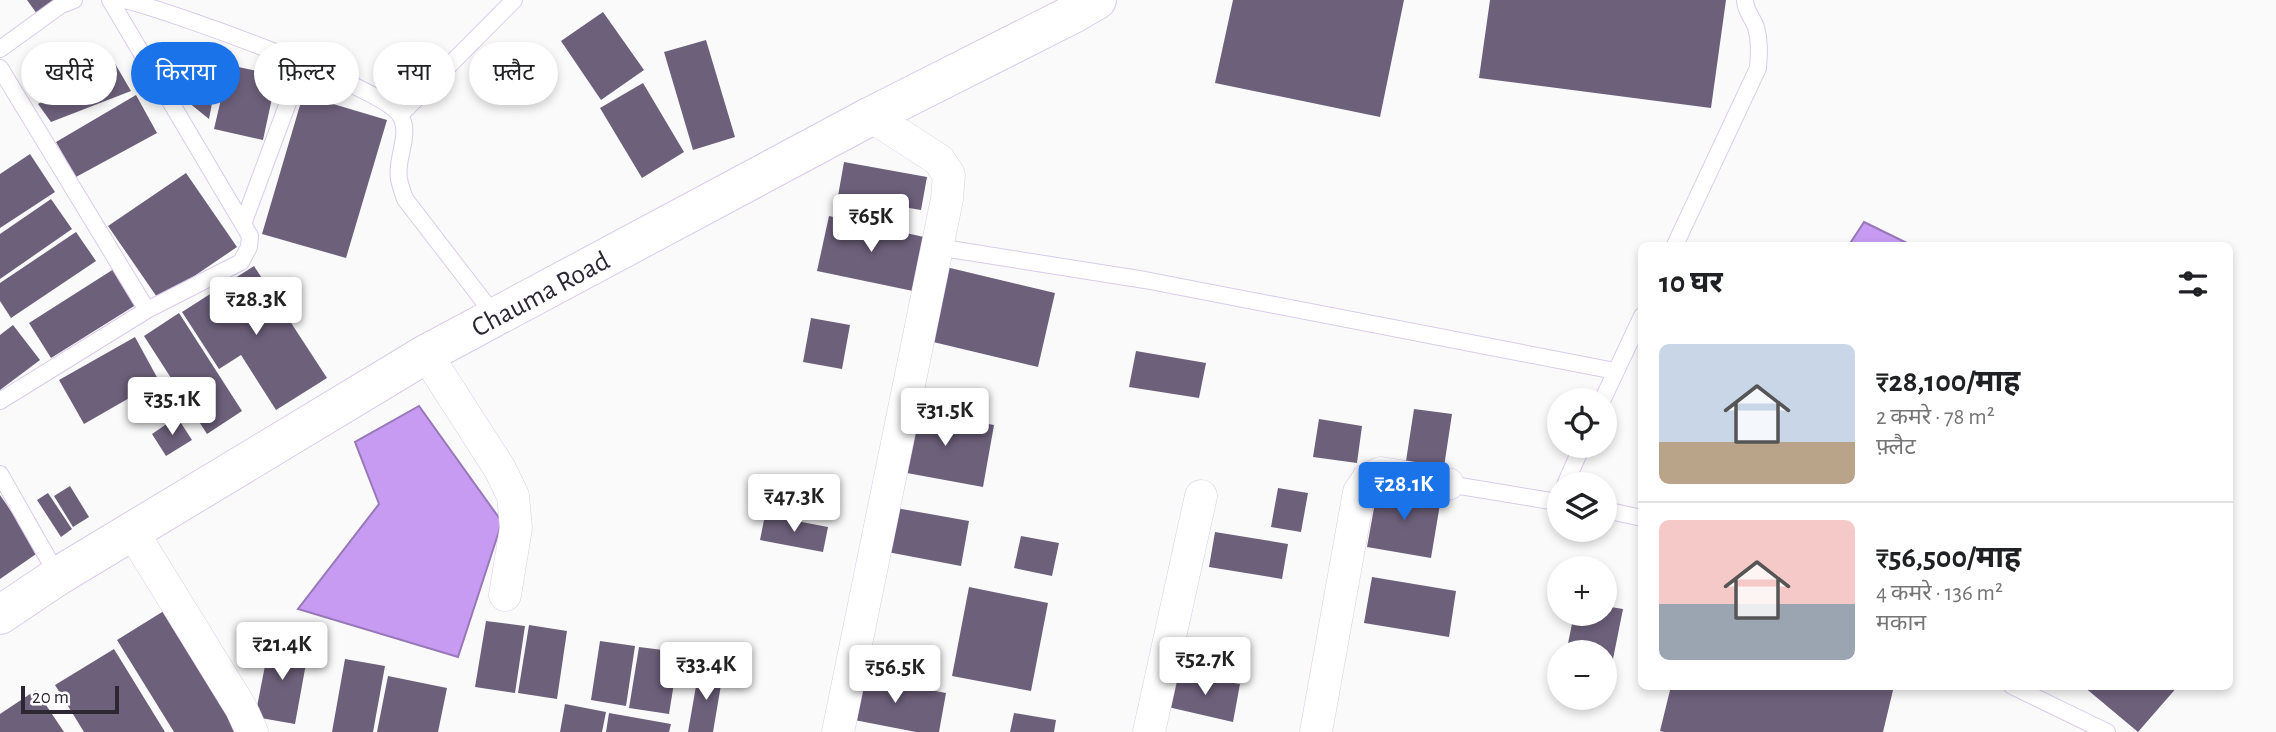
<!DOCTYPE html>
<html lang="hi">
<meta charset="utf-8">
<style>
:root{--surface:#fff;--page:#f2f2f2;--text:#202124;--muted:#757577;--line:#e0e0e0;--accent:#1a73e8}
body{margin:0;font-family:"Alegreya Sans","Noto Sans Devanagari",sans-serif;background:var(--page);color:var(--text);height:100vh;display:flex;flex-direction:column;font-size:26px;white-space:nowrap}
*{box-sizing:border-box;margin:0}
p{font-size:23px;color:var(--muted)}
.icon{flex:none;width:38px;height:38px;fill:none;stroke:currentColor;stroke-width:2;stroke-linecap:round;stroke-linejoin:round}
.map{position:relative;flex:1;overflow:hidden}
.sheet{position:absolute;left:1638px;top:242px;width:595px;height:448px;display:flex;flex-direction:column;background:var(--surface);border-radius:10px;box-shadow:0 4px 10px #0003}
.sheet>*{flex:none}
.guide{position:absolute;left:21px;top:42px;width:665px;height:63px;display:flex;gap:14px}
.buttons{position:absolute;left:1547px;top:388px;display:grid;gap:14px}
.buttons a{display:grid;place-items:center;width:70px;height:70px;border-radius:50%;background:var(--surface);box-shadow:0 4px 10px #0003;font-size:35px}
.scale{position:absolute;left:21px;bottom:18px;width:98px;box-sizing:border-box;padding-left:7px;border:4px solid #2d2733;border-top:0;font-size:19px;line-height:24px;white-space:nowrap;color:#2d2733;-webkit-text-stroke:5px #fff;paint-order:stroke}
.price{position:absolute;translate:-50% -60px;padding:0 16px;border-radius:7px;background:#fff;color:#222;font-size:23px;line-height:46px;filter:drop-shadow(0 2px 4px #0008)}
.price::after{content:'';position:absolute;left:50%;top:42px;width:21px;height:16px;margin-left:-10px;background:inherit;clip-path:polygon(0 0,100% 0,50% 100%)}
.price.on{background:var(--accent);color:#fff}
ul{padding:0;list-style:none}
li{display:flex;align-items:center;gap:21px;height:175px;padding:0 21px}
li+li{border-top:2px solid var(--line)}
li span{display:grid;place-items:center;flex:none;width:196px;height:140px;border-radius:10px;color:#555}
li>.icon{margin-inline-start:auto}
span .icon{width:84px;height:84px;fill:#fffc;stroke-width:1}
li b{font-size:30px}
h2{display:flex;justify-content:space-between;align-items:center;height:84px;padding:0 21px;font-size:30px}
.chip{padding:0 24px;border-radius:32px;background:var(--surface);box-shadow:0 4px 10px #0003;font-size:24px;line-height:63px}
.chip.on{background:var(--accent);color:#fff}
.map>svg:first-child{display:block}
</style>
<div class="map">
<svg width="2276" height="732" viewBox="0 0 2276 732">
<rect width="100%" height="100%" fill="#fafafa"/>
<path fill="#c69bf1" stroke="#9878b8" stroke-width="2" d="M1864,222L1911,245H1849Z
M419,406L502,522L458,657L298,609L379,504L355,442Z"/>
<path fill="#6d607b" d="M27,0H65L40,18Z
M1233,0H1404L1380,117L1215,83Z
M1490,0H1726L1711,108L1479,78Z
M603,12L644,70L601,100L561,41Z
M706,40L735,137L693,150L664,52Z
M174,52L220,61L209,119L178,94Z
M110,55L131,91L51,122L38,104Z
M229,65L277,75L263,140L214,129Z
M643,83L684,152L642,178L600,108Z
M136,95L157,133L76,177L56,142Z
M303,95L387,120L346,258L262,234Z
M30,154L55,192L0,228V174Z
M844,162L927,177L921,210L838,196Z
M186,173L237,247L159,300L108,226Z
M51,199L72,229L0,279V234Z
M829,216L924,237L913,291L817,271Z
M76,232L96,261L11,318L0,301V283Z
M254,266L327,378L276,410L241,355L219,369L182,312Z
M117,267L139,303L51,358L29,323Z
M946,267L1055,293L1038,367L929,341Z
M179,313L242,411L207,434L144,336Z
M811,318L850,325L842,369L803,362Z
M13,325L40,360L0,390V335Z
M135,337L159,381L84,424L59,380Z
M1136,351L1206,363L1199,398L1129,387Z
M907,409L994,425L983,487L896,471Z
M1414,409L1452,414L1442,480L1404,474Z
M177,417L192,440L166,456L152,434Z
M1319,419L1362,426L1357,463L1313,457Z
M70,486L89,517L73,527L54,496Z
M1378,486L1441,498L1431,558L1367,547Z
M1278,488L1308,493L1301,532L1271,527Z
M48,493L72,529L61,537L37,500Z
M0,495L39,552L0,579Z
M885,506L969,521L961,566L877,550Z
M765,515L828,527L823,552L760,540Z
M1215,532L1288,544L1282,579L1209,567Z
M1021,536L1059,543L1052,576L1014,568Z
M1372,577L1456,591L1449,637L1364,623Z
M969,587L1048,603L1031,691L952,676Z
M1605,606L1623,609L1612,664L1605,663V653H1566L1574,614H1605Z
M167,609L238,732H174L117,640Z
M486,621L525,626L515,693L475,687Z
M529,625L567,631L557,699L518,693Z
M270,640L309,647L295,724L255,717Z
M600,641L635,646L626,706L591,700Z
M639,647L679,652L669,714L629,708Z
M114,649L165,732H84L55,685Z
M345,659L385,666L373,732H332Z
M699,669L723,673L713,732H688Z
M1177,674L1240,684L1233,722L1168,707Z
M852,675L946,693L939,732H916L844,718Z
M388,676L447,688L438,732H377Z
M1671,686H1894L1883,732H1664L1660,731Z
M2083,686H2178L2138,732Z
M36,690L64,732H0V714Z
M565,704L606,712L602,732H560Z
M609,713L671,724L669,732H606Z
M1014,713L1056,720L1054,732H1010Z"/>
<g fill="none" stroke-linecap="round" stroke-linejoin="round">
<defs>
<path id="service" d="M110,0L250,236L249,247L241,262L147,310
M124,0C165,9 383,87 400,115C412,134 395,159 399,179C400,185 403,193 405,199L495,316
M0,49L61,5L74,0
M0,68L147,310L0,401
M400,115L514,0
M243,224L302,65
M1675,245L1758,68C1759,54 1760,41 1756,27C1752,17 1745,10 1745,0
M937,247L1145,280L1615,371
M1602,401L1642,316
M0,474L58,576
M1448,484L1557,502
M1565,485L1582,446
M1605,510L1642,518
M2012,686L2107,732"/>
<path id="minor" d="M426,354L500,469L513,496L516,528L505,595
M132,531L241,708L252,732
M838,732L947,199L949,175L939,160L871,116
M1149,732L1201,496
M1316,732L1359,492L1368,479L1381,473L1448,484"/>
<path id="tertiary" d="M0,615L58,576L426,354L871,116L1073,14L1097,0"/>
</defs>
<use href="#service" stroke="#dacbea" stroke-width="18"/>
<use href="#minor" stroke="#dacbea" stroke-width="33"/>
<use href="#tertiary" stroke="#dacbea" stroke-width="40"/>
<use href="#service" stroke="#fff" stroke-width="16"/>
<use href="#minor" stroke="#fff" stroke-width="32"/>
<use href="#tertiary" stroke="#fff" stroke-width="38"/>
</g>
<g text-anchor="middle" stroke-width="7" stroke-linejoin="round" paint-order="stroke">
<g font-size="28" fill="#2d2733" stroke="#fff">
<text transform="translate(540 293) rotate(-28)" y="10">Chauma Road</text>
</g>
</g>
</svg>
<div class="buttons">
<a><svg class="icon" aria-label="locate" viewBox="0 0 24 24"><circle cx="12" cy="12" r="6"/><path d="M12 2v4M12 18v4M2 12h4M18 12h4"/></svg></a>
<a><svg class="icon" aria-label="layers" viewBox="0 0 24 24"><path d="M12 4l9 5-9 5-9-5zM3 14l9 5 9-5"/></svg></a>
<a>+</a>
<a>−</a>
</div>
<div class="scale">20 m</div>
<b class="price" style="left:871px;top:254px">₹65K</b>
<b class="price" style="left:256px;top:337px">₹28.3K</b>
<b class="price" style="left:172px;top:437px">₹35.1K</b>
<b class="price" style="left:945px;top:448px">₹31.5K</b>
<b class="price on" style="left:1404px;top:522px">₹28.1K</b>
<b class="price" style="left:794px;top:534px">₹47.3K</b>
<b class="price" style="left:282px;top:682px">₹21.4K</b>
<b class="price" style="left:1205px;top:697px">₹52.7K</b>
<b class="price" style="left:706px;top:702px">₹33.4K</b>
<b class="price" style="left:895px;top:705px">₹56.5K</b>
<div class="guide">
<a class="chip">खरीदें</a>
<a class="chip on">किराया</a>
<a class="chip">फ़िल्टर</a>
<a class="chip">नया</a>
<a class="chip">फ़्लैट</a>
</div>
<section class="sheet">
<h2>10 घर<svg class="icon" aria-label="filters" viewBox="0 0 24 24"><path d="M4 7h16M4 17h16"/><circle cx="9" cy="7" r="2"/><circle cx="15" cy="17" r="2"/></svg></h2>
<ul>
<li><span style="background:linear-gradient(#c9d6e8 70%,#b9a48a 0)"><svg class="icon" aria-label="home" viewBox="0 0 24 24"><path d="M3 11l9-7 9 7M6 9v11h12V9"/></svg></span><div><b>₹28,100/माह</b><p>2 कमरे · 78 m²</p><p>फ़्लैट</p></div></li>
<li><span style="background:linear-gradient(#f6c9c9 60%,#9aa5b1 0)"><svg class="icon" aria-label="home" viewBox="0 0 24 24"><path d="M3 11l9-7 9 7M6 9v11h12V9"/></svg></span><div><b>₹56,500/माह</b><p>4 कमरे · 136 m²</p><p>मकान</p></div></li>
</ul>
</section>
</div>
